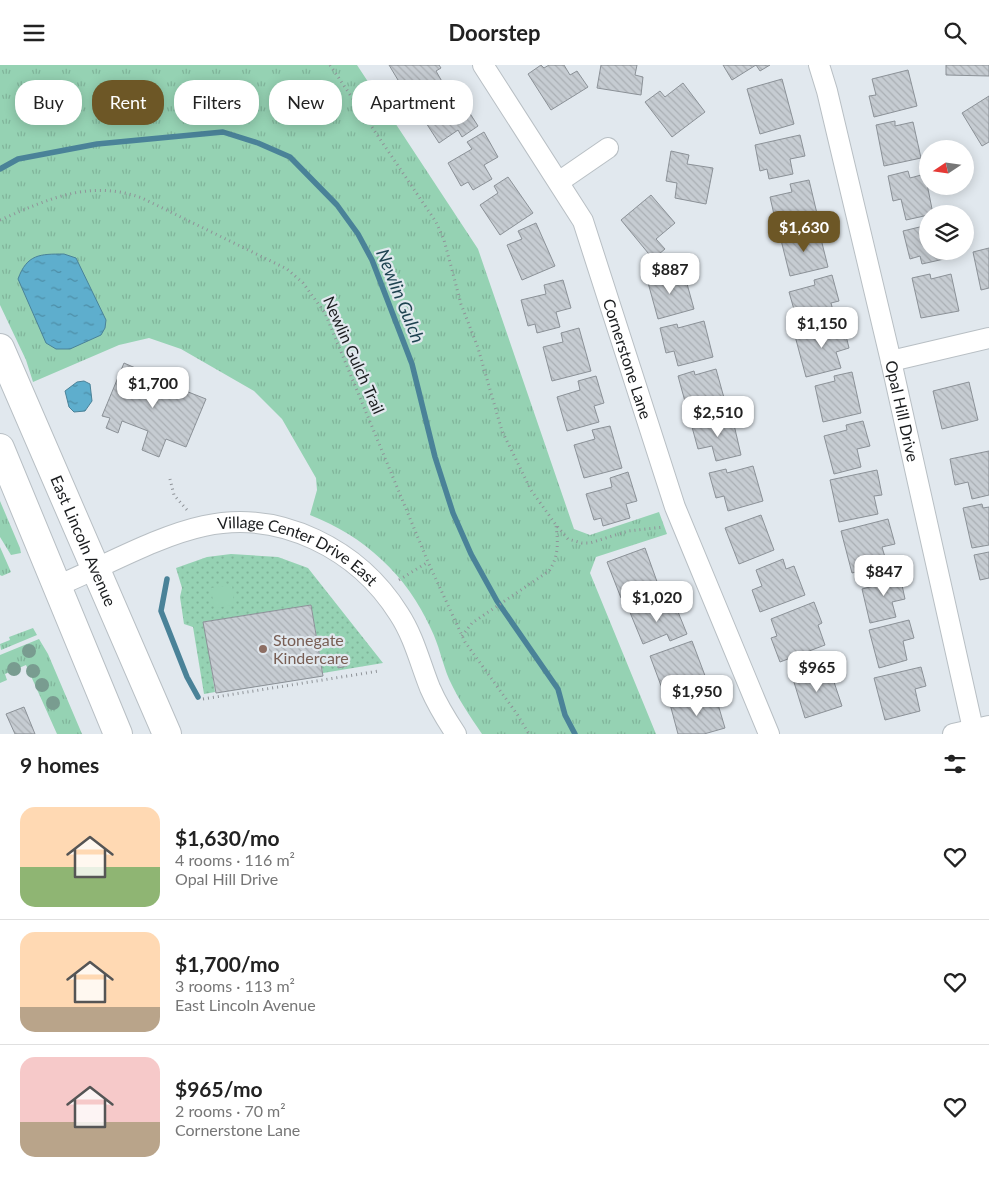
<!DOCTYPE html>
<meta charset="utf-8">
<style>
:root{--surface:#fff;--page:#f6f6f6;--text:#222;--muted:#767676;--line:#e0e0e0;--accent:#6d5726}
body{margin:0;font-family:Lato,sans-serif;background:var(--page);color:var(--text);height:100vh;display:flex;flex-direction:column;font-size:19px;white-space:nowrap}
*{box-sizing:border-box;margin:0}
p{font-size:16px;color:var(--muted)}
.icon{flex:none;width:28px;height:28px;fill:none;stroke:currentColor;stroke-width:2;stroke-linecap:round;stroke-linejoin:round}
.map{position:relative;height:669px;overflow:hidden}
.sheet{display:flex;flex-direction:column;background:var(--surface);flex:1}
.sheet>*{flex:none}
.top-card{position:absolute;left:15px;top:15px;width:500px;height:45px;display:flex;gap:10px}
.needle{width:32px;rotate:257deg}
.controls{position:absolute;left:919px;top:75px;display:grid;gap:10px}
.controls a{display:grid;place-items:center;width:55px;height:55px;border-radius:50%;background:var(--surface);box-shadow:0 2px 12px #0003;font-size:25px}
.price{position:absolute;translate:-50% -42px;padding:0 11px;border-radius:10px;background:#fff;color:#222;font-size:16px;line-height:32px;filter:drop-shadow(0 1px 2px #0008)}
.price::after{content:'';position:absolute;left:50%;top:30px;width:15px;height:11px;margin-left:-8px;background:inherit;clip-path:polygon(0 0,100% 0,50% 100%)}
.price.active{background:var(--accent);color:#fff}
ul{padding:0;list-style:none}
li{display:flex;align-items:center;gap:15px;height:125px;padding:0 20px}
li+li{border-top:1px solid var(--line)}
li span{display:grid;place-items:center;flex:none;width:140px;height:100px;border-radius:15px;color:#555}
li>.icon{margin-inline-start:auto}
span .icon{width:60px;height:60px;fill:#fffc;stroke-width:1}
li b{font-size:21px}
h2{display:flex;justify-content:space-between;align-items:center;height:60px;padding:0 20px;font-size:21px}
.pill{padding:0 18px;border-radius:20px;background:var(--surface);box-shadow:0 2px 12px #0003;font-size:18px;line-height:45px}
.pill.active{background:var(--accent);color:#fff}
header{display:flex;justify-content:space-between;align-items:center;height:65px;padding:0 20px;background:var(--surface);font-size:22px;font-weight:700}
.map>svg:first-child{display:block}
</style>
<header><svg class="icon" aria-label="menu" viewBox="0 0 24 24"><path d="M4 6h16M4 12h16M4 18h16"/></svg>Doorstep<svg class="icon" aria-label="search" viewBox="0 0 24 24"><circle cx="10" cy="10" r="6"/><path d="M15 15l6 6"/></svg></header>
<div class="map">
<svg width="989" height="669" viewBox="0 0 989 669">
<defs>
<pattern id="grass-tufts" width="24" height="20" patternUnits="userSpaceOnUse" patternTransform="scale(1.25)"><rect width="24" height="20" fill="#95d2b3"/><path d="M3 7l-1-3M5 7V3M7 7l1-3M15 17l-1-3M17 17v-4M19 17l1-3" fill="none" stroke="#80b49a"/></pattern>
<pattern id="park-dots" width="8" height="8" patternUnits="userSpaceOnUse" patternTransform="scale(1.25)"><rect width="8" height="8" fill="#95d2b3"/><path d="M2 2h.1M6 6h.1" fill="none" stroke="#80b49a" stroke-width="1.8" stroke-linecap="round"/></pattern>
<pattern id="water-ripples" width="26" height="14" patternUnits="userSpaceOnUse" patternTransform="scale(1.25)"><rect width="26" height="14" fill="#5eaecd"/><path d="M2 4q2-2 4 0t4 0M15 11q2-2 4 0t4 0" fill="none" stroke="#4d8da6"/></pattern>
<pattern id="building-back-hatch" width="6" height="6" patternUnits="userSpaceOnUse" patternTransform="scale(1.25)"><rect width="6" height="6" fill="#c6ccd2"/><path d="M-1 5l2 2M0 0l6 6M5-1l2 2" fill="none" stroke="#aaafb4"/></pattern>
</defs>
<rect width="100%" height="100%" fill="#e1e8ee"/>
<path fill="url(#grass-tufts)" d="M0,0H357L478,184L574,464L590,470L659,447L667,469L596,492L590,508L656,669H482C470,651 458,634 449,614C442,597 439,580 431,564C407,510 364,471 310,450L317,425L316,413L282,354L254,326L181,284L149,273L119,280L33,317L26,295L0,240Z
M0,436L20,483L21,488L11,490L0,472Z
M0,482L11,507L2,511L0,510Z
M33,563L37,570L1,585L0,579L10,575L9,572Z
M39,574L48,589L82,669H57L26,600L5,609L7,615L0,618V590Z"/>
<path fill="url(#park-dots)" d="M231,489L278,492L308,503L383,598L323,608L311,540L204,557L215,627L204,629L193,562L184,559L180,532L182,523L176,503L207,492Z"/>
<path fill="#95d2b3" d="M232,520L234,540L214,543L211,523Z"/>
<path fill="url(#water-ripples)" stroke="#4a8298" d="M64,189L76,193L106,255L105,263L101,270L70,284H56L46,278L18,214C27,189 40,189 64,189Z
M84,316L90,319L92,336L85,346L74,347L69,342L65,326L77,317Z"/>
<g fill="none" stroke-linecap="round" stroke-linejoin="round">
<path stroke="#4a8298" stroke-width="5.5" d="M0,104L18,94L97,79L223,67L258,78L290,92L337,140L358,169L372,195L412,299L435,392L453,448L471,489L497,536L558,624L565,650L575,669
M167,514L161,546L187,612L198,632"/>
</g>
<path fill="url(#building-back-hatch)" stroke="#8b9197" d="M389,0H439L441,3L436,6L444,20L425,32L423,27L410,35Z
M541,0L544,3L549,0H564L570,10L577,6L588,22L551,45L528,9Z
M601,0H637L635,10L643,12L641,30L597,23Z
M723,0H770L760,6L756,0L732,15Z
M946,0H989V11L946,10Z
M908,5L917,41L874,52L869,31L876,30L872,14Z
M782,14L794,59L760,69L747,24Z
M683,18L705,47L672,72L645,37L660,26L665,32Z
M455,25L478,61L462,72L458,65L439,78L419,47Z
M989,31V77L982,81L962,48Z
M895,56V61L913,57L921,93L884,101L876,60Z
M484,67L498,92L484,100L492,114L473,125L468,117L461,121L448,98L472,84L467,77Z
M800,70L805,91L790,94L793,109L769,114L767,104L760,106L755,80Z
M671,86L689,90L687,99L713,103L706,139L675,133L677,118L666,116Z
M908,106L910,113L925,109L933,149L906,155L901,134L893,136L888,111Z
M508,112L533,148L500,170L480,140L498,128L494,121Z
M809,115L819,157L778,167L770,132L792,127L790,119Z
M651,130L675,158L656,174L665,184L653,194L621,155Z
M536,158L555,201L522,215L507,180L522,174L518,166Z
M928,160V186H952L953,192L922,199L920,191L910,194L903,166Z
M819,166L828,202L790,211L781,175Z
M989,183V223L981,225L973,187Z
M684,208L694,244L658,254L647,214L664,210L665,213Z
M930,209L931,214L951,209L959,246L921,253L912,213Z
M832,210L839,236L831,238L835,253L799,262L789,227L815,220L814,215Z
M563,215L571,243L556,247L560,262L537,268L535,259L528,261L521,235L546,229L544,220Z
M704,256L713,292L678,301L674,286L666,288L660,263L677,259L678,263Z
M843,258L849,283L836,287L841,303L806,312L795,271Z
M579,263L591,306L552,316L543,282L563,277L561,268Z
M124,298L140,305V308L206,334L186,382L166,374L159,392L142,385L148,366L122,356L118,368L106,363L110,353L102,351Z
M716,304L726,340L689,351L678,311L694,306L695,310Z
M852,307L861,348L823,357L815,321L835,316L834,311Z
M596,311L604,338L594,341L599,357L567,366L557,332L580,325L578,316Z
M969,317L978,355L942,364L933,326Z
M732,351L741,390L716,396L712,381L698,384L692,362Z
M863,356L870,381L857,384L861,402L834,409L824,371L847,365L846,360Z
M610,361L622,403L584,413L574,380L595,374L592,365Z
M989,386V430L972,434L968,417L955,420L950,394Z
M753,401L763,436L728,446L724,431L716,433L709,408L726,404L727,408Z
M877,405L882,430L874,431L878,449L839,457L830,415Z
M628,407L637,436L626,439L630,453L603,461L601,453L594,455L586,429L612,422L610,413Z
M982,439L983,443L989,442V480L972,483L963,443Z
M761,450L774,485L739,499L725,463Z
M888,454L895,479L882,482L887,499L852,508L841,466Z
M645,483L660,525L642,532L640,526L621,533L607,497Z
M989,487V513L980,515L974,490Z
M783,494L786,504L794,501L805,530L760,547L752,525L762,521L756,505Z
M899,506L905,534L892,537L896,552L870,558L862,524L882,519L880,510Z
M655,535L660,549L676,542L687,569L670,576L667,569L643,579L629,545Z
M814,537L822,558L818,560L825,580L780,597L771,573L777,571L771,554Z
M311,540L323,611L216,628L203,557Z
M909,555L914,573L903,576L907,595L879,603L869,565Z
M692,576L707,616L689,623L687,617L663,626L650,591Z
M345,594L347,601L338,603L337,595Z
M921,602L926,621L915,624L920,646L885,655L874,613Z
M830,605L842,641L805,653L793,614Z
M699,631L702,640L717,636L725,663L704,669H678L670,639Z
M24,642L35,669H15L6,649Z"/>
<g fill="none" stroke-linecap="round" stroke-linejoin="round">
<defs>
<g id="street">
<path id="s1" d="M483,0L583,156L675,442L769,669"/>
<path id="s2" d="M819,0L827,26L891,296L973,664"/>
<path d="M560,116L608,83"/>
<path d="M891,296L989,273"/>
<path id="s3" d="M57,521C103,502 157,471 204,461C281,444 359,485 399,549C414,572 420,598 430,623C437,639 446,654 456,669"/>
<path d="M953,669L989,661"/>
</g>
<g id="primary">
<path id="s4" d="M0,283L167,669"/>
<path d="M0,383L118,669"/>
</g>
</defs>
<use href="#street" stroke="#b8bfc4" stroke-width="22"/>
<use href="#primary" stroke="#b8bfc4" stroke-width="30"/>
<path stroke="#8f9398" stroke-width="3" stroke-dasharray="1 4" stroke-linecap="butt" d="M330,0L436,157L444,175L461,239L478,283L502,366L531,425L556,460L568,474L582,478H590L628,466L664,462
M0,155C49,134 89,114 142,133L287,204L303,218L325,248L428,497L465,577L517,649L529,669
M170,414L174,430L188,446
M399,515L428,497
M462,571L472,558L549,506C559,491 558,478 556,460
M203,634L379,606"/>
<use href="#street" stroke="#fff" stroke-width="20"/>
<use href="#primary" stroke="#fff" stroke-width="28"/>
</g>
<g fill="#799c90">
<circle cx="29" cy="586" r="7"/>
<circle cx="14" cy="604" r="7"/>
<circle cx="33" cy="606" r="7"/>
<circle cx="42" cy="620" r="7"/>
<circle cx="53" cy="638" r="7"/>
</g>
<circle fill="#8d6e63" stroke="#e1e8ee" stroke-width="2" cx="263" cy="584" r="5"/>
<g text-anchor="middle" stroke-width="4.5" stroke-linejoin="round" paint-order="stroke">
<g font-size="16" fill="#1a1c1e" stroke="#e1e8ee">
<text transform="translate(354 290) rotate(66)" y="6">Newlin Gulch Trail</text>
<text dy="6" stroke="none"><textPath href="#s1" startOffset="330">Cornerstone Lane</textPath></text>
<text dy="6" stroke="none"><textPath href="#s2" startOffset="356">Opal Hill Drive</textPath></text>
<text dy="6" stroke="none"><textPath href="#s4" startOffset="210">East Lincoln Avenue</textPath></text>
<text dy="6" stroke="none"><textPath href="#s3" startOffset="260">Village Center Drive East</textPath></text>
</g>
<g font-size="16" fill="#785e54" stroke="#e1e8ee" text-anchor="start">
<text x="273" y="581">Stonegate<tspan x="273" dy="18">Kindercare</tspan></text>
</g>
<g font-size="18" font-style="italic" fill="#1f4351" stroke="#e1e8ee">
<text transform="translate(400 231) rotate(68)" y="6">Newlin Gulch</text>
</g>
</g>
</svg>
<div class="controls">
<a><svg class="needle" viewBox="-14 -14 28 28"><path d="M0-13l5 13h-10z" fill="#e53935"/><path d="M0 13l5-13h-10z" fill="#767676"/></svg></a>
<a><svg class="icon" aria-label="layers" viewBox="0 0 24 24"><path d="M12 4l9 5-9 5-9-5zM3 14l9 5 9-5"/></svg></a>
</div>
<b class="price active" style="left:804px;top:188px">$1,630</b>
<b class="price" style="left:670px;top:230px">$887</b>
<b class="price" style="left:822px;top:284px">$1,150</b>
<b class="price" style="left:153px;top:344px">$1,700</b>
<b class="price" style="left:718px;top:373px">$2,510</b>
<b class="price" style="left:884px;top:532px">$847</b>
<b class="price" style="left:657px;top:558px">$1,020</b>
<b class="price" style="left:817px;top:628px">$965</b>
<b class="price" style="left:697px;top:652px">$1,950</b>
<div class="top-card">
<a class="pill">Buy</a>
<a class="pill active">Rent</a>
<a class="pill">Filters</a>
<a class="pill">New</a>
<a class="pill">Apartment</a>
</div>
</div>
<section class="sheet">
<h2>9 homes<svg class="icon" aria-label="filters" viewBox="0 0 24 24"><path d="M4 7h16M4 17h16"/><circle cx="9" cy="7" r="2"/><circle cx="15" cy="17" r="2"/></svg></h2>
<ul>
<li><span style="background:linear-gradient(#ffd9b3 60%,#8fb573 0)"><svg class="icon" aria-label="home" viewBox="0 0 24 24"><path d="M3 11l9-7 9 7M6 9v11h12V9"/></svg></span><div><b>$1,630/mo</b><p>4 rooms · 116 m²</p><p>Opal Hill Drive</p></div><svg class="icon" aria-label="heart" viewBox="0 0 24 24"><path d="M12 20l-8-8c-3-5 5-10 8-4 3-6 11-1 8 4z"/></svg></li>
<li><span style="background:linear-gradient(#ffd9b3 75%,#b9a48a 0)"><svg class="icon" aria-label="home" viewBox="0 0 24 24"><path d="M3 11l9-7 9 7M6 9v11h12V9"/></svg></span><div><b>$1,700/mo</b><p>3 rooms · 113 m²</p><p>East Lincoln Avenue</p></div><svg class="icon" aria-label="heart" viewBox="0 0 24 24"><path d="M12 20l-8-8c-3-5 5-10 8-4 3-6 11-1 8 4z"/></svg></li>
<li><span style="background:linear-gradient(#f6c9c9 65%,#b9a48a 0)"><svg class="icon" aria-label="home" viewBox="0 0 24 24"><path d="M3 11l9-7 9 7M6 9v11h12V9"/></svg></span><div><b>$965/mo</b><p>2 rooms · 70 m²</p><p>Cornerstone Lane</p></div><svg class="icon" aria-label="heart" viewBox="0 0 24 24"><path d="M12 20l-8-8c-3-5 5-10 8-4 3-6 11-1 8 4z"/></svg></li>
</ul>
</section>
